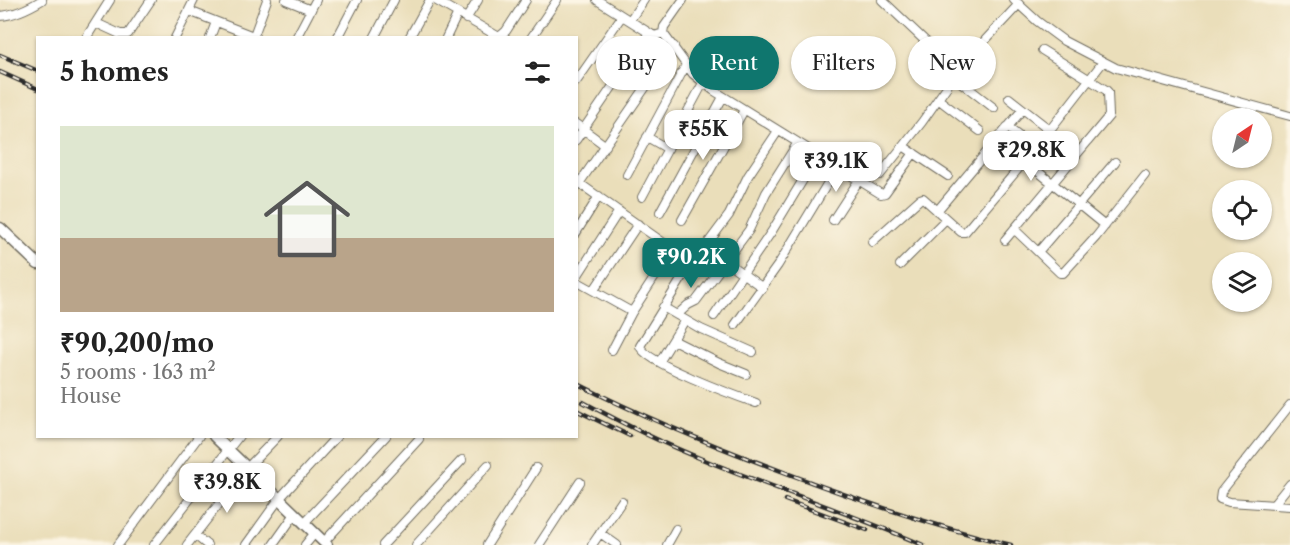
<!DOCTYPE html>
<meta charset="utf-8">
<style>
:root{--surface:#fff;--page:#f6f6f6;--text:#222;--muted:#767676;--accent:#0f766e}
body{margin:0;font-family:"Libre Caslon Text",serif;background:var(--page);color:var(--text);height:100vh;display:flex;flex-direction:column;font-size:22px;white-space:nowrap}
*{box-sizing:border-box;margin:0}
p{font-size:20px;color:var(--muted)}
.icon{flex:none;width:33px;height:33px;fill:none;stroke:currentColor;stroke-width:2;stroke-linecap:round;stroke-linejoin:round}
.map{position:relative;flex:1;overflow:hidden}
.side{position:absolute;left:36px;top:36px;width:542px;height:402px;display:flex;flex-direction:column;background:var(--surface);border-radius:0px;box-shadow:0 2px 4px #0004}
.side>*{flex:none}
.guide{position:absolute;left:596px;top:36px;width:570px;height:54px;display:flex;gap:12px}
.needle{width:39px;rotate:35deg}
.buttons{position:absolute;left:1212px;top:108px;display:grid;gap:12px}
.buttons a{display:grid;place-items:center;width:60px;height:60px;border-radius:50%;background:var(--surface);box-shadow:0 2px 4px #0004;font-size:30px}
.price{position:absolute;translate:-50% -51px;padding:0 14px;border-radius:12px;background:#fff;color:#222;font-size:20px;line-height:39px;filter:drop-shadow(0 2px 3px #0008)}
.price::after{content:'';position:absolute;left:50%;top:36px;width:18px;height:14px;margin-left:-9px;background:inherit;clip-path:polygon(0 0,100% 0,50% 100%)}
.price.on{background:var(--accent);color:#fff}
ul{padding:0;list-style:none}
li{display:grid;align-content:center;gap:12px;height:318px;padding:0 24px}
li span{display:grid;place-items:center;height:186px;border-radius:0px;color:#555}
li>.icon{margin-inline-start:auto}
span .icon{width:108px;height:108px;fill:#fffc;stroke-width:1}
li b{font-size:26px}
h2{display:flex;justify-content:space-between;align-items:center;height:72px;padding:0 24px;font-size:26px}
.chip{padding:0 21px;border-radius:27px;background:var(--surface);box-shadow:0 2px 4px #0004;font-size:21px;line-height:54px}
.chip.on{background:var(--accent);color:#fff}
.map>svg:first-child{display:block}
</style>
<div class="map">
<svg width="1290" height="545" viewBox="0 0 1290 545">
<rect width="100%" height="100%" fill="#fcf5e5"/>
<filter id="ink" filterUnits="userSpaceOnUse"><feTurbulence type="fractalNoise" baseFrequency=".0167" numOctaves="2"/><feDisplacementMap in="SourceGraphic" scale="12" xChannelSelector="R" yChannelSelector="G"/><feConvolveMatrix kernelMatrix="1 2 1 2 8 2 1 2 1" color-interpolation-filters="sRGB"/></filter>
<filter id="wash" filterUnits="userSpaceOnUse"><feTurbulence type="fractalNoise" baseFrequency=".008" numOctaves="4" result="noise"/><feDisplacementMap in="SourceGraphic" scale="24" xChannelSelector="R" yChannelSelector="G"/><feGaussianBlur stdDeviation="1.35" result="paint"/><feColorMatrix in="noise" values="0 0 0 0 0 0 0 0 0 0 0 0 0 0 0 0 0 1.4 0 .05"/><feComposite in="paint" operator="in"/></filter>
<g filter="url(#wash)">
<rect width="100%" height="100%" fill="#eadeba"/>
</g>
<g filter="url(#ink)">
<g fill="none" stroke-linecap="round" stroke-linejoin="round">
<defs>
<path id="minor" d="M286,0L311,10
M435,0L499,37L506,31L526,0
M597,0L651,34L655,36L663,33
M683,0L664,27L663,33L693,74L713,90L881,194L885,193L914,153
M882,0L958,72
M1014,0L1037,21L1064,41L1116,68L1290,116
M189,11L253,36
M0,16C15,15 29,8 42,0
M466,19L478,0
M630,20L644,0
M96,23L120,34H128L151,0
M86,38L110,0
M175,38L194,0
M210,38L216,22
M253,38L267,0
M296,38L316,0
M337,38L357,0
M374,38L394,0
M409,38L430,0
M446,38L458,13
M531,38L557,0
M954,77L994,108
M576,82L622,16
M1009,98L1023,109
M938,99L980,131
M576,124L606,146
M1007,127L1035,149
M647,137L668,149
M576,140L649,33
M903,146L948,176
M1025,161L1105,226
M627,175L686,65
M880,175L922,122L962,65L1019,4
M579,183L671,248V252L632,312L612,350
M576,188L674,46
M642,197L703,83
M937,211L1023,109L1050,130
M660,212L723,97
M682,220L744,110
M833,220L859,180
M1014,229L1060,273H1063L1096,237L1145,175
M576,233L599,196
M1005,240L1109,116L1108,92L1106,90L1042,50
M872,242L920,199L923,198L961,232H965L1035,149L1103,62
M1038,252L1115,162
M725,261L763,288
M900,265L946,219
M576,278L619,211
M576,281L632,312
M594,290L638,224
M663,307L701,329L753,352
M677,315L688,305L696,301L749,230L766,193L797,144
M714,316L772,231L818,155
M735,325L778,265L838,166
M673,340L719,363L746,374
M660,361L685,320
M756,403C736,396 645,363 640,346L682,278L729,215L748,176L778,131
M1290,405L1221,492L1220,499L1229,502L1290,506
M1274,504L1290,484
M304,523L386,436
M600,533L617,545
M195,535L207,545
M324,542L419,439
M118,545L199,436
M154,545L239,436
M187,545L247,468L278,436
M246,545L279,499L337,436
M273,545L295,514
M305,545L314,534
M383,545L462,460
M416,545L488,465
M487,545L536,468
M539,545L580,482
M592,545L622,501
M667,545L676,529"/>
<path id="major" d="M0,228L38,264
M214,436L327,545"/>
</defs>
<use href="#minor" stroke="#6e6a5d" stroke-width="10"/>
<use href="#major" stroke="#6e6a5d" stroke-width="13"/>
<use href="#minor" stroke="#fff" stroke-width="8"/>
<use href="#major" stroke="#fff" stroke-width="10"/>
<defs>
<path id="rail" d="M0,55L38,71
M0,72L38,89
M576,383C643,417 711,445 781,471C857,500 932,526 1011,545
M583,402C622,423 661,443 702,459C775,489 850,513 923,545
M576,410L630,436
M785,500L867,530"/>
</defs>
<use href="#rail" stroke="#2b2b2b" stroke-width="4.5"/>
<use href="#rail" stroke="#fcf5e5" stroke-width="2" stroke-dasharray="7" stroke-linecap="butt"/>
</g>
</g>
</svg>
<div class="buttons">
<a><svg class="needle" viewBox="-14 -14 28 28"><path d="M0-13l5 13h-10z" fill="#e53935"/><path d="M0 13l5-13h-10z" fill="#767676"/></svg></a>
<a><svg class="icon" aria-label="locate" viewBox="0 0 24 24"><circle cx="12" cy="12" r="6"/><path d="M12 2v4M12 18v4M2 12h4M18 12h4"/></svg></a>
<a><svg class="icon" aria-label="layers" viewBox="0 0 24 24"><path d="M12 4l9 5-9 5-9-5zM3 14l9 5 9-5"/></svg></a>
</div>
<b class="price" style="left:703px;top:161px">₹55K</b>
<b class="price" style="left:1031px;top:182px">₹29.8K</b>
<b class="price" style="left:836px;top:193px">₹39.1K</b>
<b class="price on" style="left:691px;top:289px">₹90.2K</b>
<b class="price" style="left:227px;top:514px">₹39.8K</b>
<div class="guide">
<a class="chip">Buy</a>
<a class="chip on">Rent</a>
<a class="chip">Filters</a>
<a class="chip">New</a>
</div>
<section class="side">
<h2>5 homes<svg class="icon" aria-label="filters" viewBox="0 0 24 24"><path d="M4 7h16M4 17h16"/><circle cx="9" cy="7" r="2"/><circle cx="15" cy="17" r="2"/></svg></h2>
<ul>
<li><span style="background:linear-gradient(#dfe7d0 60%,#b9a48a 0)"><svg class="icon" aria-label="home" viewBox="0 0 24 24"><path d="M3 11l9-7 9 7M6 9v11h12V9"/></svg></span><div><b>₹90,200/mo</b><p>5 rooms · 163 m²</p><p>House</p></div></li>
</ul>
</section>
</div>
